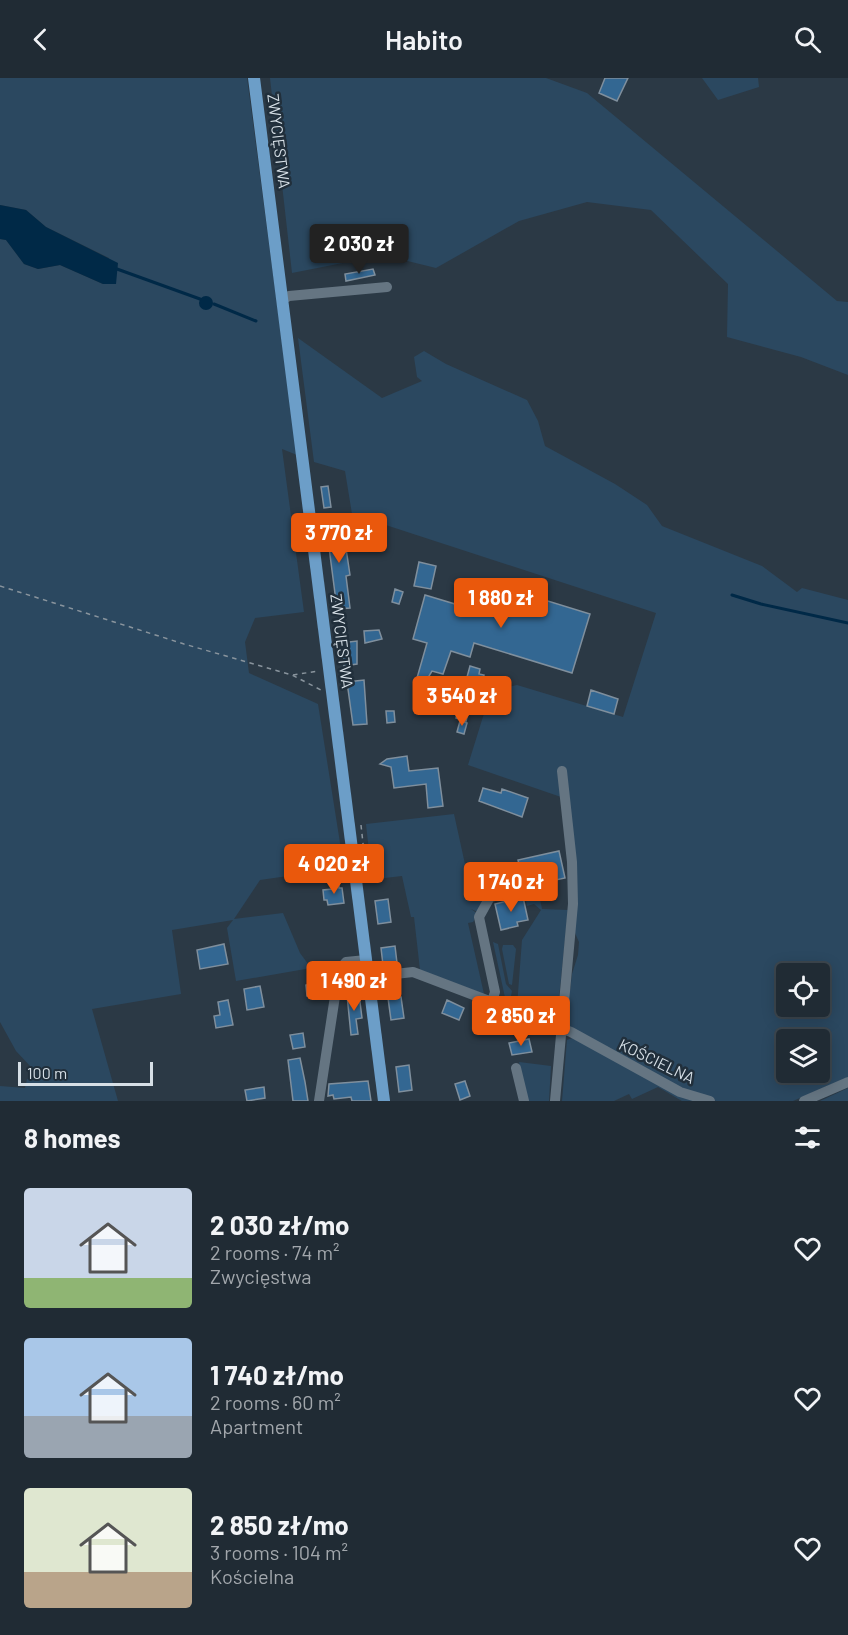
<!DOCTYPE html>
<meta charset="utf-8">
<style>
:root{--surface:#202b34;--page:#28333c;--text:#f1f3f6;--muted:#a2a7ac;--line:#3d474f;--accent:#ea580c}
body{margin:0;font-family:Barlow,sans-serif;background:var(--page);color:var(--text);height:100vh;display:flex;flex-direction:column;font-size:22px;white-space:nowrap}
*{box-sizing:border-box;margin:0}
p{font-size:20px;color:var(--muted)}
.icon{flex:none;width:33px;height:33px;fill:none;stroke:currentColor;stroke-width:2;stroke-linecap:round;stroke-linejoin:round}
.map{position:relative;height:1023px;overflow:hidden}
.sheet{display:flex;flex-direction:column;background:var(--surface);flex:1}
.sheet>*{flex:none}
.controls{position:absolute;left:776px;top:885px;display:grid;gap:12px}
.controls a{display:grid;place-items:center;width:54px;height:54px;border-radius:6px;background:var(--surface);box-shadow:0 3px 15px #0003,0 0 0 2px var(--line);font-size:30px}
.scale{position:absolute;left:18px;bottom:15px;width:135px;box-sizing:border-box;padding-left:6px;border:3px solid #d6dfe6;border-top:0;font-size:16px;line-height:21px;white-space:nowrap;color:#d6dfe6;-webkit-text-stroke:4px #212f3b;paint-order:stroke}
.price{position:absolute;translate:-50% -51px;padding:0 14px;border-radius:6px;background:var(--accent);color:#fff;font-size:20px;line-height:39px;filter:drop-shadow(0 2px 3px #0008)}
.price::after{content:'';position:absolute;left:50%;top:36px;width:18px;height:14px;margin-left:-9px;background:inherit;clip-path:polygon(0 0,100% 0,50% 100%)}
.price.on{background:#222;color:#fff}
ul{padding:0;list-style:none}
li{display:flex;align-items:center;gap:18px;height:150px;padding:0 24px}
li span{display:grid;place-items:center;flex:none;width:168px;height:120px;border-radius:6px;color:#555}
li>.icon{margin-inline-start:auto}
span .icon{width:72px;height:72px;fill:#fffc;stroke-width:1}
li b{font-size:26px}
h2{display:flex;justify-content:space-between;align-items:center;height:72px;padding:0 24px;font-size:26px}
header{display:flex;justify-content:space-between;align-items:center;height:78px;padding:0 24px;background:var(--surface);font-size:27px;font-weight:600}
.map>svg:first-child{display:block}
</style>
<header><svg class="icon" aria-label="back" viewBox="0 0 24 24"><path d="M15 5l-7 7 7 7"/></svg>Habito<svg class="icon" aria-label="search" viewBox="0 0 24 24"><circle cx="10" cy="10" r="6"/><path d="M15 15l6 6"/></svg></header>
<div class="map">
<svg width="848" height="1023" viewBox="0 0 848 1023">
<rect width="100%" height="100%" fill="#2b3945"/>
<path fill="#2b4860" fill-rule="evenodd" d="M0,0H247L297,377L282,371L304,534L255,540L245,564L249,595L318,626L344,790L260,802L234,841L283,835L300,875L311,890L236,903L227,850L233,842L172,852L181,916L92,931L118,1023H0V1008L25,1010L27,1001L37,1003L31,989L16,973L0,944V161L6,162L24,186L38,191L60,187L103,206L109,180L46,149L26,132L0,127Z
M270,0H546L587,15L837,223L848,224V297L801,279L727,259L728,206L651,132L587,124L519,143L436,190L383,177L292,195Z
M702,0H758L759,9L718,22Z
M298,260L382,320L422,303L417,299L414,279L424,273L446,286L527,322L538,343L545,368L615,406L647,427L662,448L762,488L797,514L802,510L848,522V999L793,1023H716L685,1012L566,948L572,896L578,877L579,864L575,855L561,719L468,687L491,613L517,607L623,639L656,535L352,436L345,393L314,384ZM786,896H819V928H786ZM786,962H819V994H786Z
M454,736L472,818H481L483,821L478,834L471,831L478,836L473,844L468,845L484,916L420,892L414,839H411L402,798L368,802L370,783L366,746Z
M537,806L542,831L568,832L557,940L551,942L517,928L522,862L541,832L534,826L527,828L523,809Z
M493,864L498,866L506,906L512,913L510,923L506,924Z
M503,867H513L516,871L512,907L509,906L502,871Z
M572,960L700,1023H682L658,1009L632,1021L629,1016L614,1023H562L567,962Z
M519,984L551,988L549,1023H527Z
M848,1010V1023H820Z"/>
<path fill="#002947" d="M0,127L26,132L46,149L118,185L116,206H103L60,187L38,191L24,186L6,162L0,161Z
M199 225a7 7 0 1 1 14 0a7 7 0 1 1-14 0Z"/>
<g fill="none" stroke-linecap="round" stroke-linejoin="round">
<path stroke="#002947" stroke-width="3" d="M117,191L200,221
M214,226L256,243
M732,517L761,526L848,545"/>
</g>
<path fill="#336792" stroke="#7f8f9d" stroke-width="1.5" d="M605,0H628L617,23L599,15Z
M373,191L375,197L346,203L345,196Z
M328,408L331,429L324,430L321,409Z
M342,444L350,497L346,498L350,530L337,531L326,446Z
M419,484L436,488L431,511L414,508Z
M483,503L590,536L572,595L474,565L470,579L451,573L443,596L432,593L426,603L417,600L427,565L413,561L425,517L475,532Z
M395,511L403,514L399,526L392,524Z
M379,552L382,561L365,565L364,553Z
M357,563V586L344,588L341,565Z
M470,588L480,591L479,596L484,597L478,623L472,621L466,643L456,640Z
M364,602L367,646L353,647L347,604Z
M591,612L618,621L614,636L587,628Z
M386,633H394L395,644L387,645Z
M460,643L467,645L464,656L457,654Z
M407,678L409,693L438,690L443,728L428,730L426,706L394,710L391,689L380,686L387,681Z
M483,710L501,715L502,711L528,720L522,739L479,723Z
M559,773L565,800L528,808L521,805L508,807L506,799L521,795L518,782Z
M332,807H339V810H342L344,825L328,827L327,822H324L323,812L332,811Z
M523,819L528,842L517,844L518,848L501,852L495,826Z
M388,821L391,844L378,846L375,823Z
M224,866L228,886L200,891L197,872Z
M395,868L397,885L383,887L381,870Z
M322,904L323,916L307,918L306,907Z
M260,908L264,929L247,932L244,911Z
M359,916L362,940L356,941L358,956L351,957L347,917Z
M401,919L404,940L391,942L388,920Z
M228,922L233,947L216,950L214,938L220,937L218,924Z
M447,922L464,930L459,942L442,935Z
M303,955L305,969L293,971L290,957Z
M529,961L532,974L512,977L509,965Z
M300,980L305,1004L308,1023H293L288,982Z
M409,987L412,1012L399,1014L396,989Z
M368,1003L371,1023H352L351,1019L334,1021L333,1017L328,1018L329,1006Z
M465,1003L470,1018L460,1022L455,1006Z
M264,1009L265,1020L247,1023L245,1012Z"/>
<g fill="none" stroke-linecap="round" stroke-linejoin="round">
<path stroke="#89949d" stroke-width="1.5" stroke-dasharray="4.5 4.5" stroke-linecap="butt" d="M0,508L184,566L292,597L321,612
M293,597L318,593
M361,747L365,784"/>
<path stroke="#657582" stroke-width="10" d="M283,221L289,218L387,209
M368,899L413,894L571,954L680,1014L710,1023
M492,923L495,914L479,839L490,819L522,812
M516,990L524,1023
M319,1023L339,892L346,884L366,882
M555,1023L573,826L572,784L562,693
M804,1023L848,1004"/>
<path stroke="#6c9ec8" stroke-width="12" d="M254,0L384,1023"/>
</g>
<g text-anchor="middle" stroke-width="5" stroke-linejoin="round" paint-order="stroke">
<g font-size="16" fill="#d6dfe6" stroke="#212f3b">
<text transform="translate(279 63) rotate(83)" y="6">ZWYCIĘSTWA</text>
<text transform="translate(342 563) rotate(83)" y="6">ZWYCIĘSTWA</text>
<text transform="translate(657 983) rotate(26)" y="6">KOŚCIELNA</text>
</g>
</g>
</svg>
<div class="controls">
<a><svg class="icon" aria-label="locate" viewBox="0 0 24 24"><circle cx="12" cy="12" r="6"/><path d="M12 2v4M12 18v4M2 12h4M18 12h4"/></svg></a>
<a><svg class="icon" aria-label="layers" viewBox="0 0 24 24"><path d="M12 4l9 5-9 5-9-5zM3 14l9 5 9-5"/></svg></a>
</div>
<div class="scale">100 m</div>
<b class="price on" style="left:359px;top:197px">2 030 zł</b>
<b class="price" style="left:339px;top:486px">3 770 zł</b>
<b class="price" style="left:501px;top:551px">1 880 zł</b>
<b class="price" style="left:462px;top:649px">3 540 zł</b>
<b class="price" style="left:334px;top:817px">4 020 zł</b>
<b class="price" style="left:511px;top:835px">1 740 zł</b>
<b class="price" style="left:354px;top:934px">1 490 zł</b>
<b class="price" style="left:521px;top:969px">2 850 zł</b>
</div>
<section class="sheet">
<h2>8 homes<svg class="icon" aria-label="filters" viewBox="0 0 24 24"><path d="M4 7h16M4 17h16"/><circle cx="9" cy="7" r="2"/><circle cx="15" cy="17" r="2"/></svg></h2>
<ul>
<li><span style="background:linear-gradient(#c9d6e8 75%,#8fb573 0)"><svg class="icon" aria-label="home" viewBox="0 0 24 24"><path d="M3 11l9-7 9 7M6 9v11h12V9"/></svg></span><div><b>2 030 zł/mo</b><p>2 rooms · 74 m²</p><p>Zwycięstwa</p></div><svg class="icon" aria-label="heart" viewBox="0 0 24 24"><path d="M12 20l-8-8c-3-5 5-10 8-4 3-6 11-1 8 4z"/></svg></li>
<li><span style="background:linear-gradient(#a9c7e8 65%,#9aa5b1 0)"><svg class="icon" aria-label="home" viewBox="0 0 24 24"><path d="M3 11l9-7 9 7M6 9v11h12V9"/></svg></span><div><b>1 740 zł/mo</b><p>2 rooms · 60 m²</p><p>Apartment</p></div><svg class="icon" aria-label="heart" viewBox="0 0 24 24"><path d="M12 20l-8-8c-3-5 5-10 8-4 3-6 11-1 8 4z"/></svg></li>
<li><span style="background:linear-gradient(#dfe7d0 70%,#b9a48a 0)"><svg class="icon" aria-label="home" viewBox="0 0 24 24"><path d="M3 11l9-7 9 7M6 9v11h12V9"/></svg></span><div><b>2 850 zł/mo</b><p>3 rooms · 104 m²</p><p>Kościelna</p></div><svg class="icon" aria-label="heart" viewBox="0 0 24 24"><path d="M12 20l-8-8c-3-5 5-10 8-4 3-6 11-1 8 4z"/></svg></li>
</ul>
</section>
